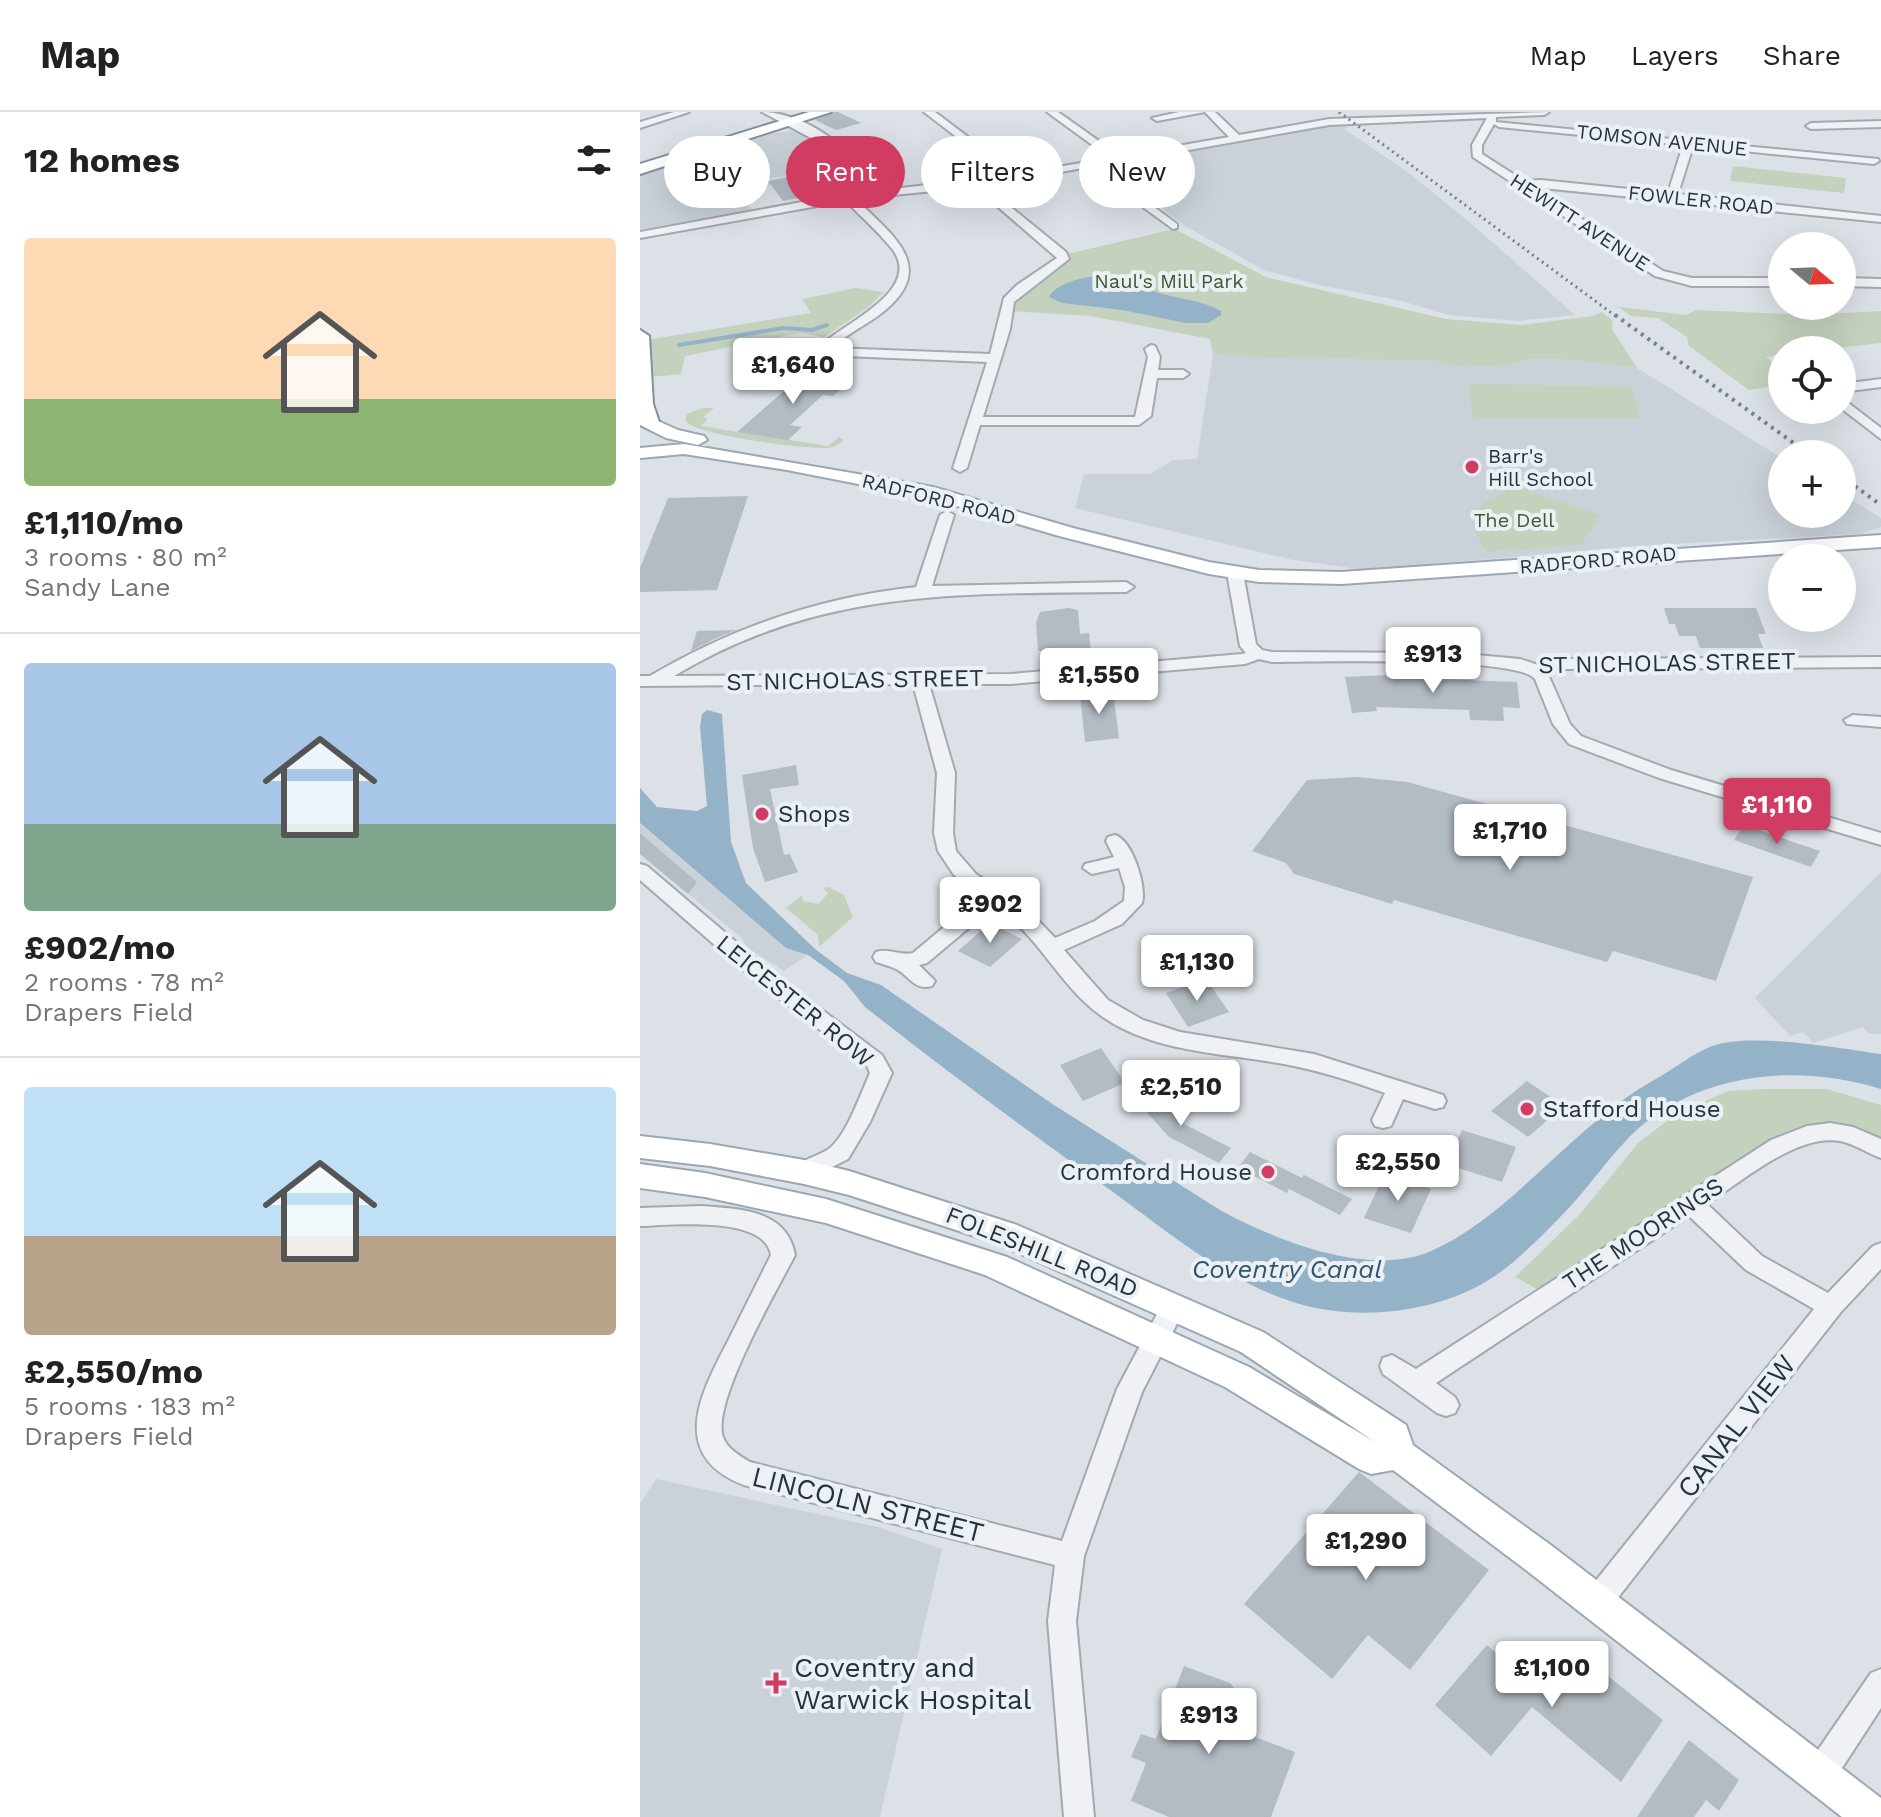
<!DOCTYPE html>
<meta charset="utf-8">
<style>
:root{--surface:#fff;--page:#f6f6f6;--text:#222;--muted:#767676;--line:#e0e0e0;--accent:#d13c62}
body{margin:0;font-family:"Work Sans",sans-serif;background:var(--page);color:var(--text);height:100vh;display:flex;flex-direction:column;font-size:30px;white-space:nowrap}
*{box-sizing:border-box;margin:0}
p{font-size:26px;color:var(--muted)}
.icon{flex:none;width:44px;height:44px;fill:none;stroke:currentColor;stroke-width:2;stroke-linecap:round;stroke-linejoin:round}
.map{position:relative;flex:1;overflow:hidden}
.sheet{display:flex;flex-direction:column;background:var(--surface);width:640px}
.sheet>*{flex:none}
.guide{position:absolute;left:24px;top:24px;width:760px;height:72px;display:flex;gap:16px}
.needle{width:52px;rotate:109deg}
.tools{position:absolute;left:1128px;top:120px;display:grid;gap:16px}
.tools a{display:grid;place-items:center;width:88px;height:88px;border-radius:50%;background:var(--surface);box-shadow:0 8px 32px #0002;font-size:40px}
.price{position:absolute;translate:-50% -68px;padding:0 18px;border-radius:8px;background:#fff;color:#222;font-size:26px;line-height:52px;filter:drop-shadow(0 2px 4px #0008)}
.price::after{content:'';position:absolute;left:50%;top:48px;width:24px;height:18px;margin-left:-12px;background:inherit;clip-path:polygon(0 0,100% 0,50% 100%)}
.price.current{background:var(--accent);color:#fff}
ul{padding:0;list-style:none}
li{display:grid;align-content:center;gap:16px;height:424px;padding:0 24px}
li+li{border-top:2px solid var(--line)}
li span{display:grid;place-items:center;height:248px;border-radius:8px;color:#555}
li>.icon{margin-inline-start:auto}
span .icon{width:144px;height:144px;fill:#fffc;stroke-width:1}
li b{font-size:34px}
h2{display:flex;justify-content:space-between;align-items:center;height:96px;padding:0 24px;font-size:34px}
.pill{padding:0 28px;border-radius:36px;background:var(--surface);box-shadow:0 8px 32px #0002;font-size:28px;line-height:72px}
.pill.current{background:var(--accent);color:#fff}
header{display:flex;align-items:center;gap:48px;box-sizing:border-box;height:112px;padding:0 40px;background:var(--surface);border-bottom:2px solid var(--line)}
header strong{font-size:38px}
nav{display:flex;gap:44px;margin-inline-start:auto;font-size:28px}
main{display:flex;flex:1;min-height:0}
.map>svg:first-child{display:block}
</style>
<header>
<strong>Map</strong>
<nav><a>Map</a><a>Layers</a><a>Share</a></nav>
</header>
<main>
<section class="sheet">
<h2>12 homes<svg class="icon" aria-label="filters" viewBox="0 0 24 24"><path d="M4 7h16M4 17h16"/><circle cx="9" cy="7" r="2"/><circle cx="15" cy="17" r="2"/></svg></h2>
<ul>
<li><span style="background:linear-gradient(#ffd9b3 65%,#8fb573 0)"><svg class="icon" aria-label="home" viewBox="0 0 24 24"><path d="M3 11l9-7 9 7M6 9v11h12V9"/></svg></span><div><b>£1,110/mo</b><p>3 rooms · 80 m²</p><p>Sandy Lane</p></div></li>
<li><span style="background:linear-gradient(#a9c7e8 65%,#7fa58c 0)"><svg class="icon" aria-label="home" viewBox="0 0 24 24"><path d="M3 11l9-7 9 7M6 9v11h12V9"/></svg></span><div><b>£902/mo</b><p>2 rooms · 78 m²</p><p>Drapers Field</p></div></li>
<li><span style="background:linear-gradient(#bfe0f5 60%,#b9a48a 0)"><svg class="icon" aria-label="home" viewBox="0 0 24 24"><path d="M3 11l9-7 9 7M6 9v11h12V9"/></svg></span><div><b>£2,550/mo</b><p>5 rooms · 183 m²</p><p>Drapers Field</p></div></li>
</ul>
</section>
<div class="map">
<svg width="1241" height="1705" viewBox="0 0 1241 1705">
<rect width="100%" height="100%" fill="#dce1e7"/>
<path fill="#cad1d9" d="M703,12L708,16L704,17L769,61L834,114L935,203L878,209L808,203L762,189L679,173L624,158L545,114L465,51Z
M151,19L168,23L186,40L200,60L126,66L130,74L98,80L112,98L0,118V61L134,21Z
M573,242L798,249L810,253L864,254L891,247L935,248L997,256L1142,346V402H1202V382L1241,406V415L1220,422L996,434L724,458L649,447L435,396L444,362H510L533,348L557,347Z
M0,712L146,836L168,843L144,859L106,835L103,827L0,742Z
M1241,760V922L1228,921L1223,915L1173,931L1163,920L1150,924L1115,886Z
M16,1367L238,1415L302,1437L240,1705H0V1392Z"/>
<path fill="#c4d1bd" d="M1093,54L1206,66L1204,81L1090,69Z
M535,117L626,165L806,207L881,213L953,204L962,200L973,209L972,217L997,256L935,248L891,247L864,254L810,253L798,249L593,244L573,242L570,227L451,204L369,199L381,180L424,153L429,146L427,142Z
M215,176L244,180L226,197L184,225L160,221L45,244L41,262L0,266V229L171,201L162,187Z
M979,195L1046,203L1057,198L1170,203L1241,199V231L1179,238H1142V242L1126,245L1142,258V273L1109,278L1049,234L1047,225L1018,206L991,204Z
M829,272L991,274L1001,307H833Z
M74,296L63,305L68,307L61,314L188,334L199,325L204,328C199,332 194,336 187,336C163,337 59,324 45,309L47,302L62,296Z
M875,374L961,403L941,433L846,440L836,421L841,392Z
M188,775L204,783L213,805L179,835L178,823L146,796L162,783L163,789L179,792L188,781L183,776Z
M1125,977H1187L1241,993V1030L1223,1019L1177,1012L899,1178L875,1165L941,1101L998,1031L1035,1003L1088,979Z"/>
<path fill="#95b3c8" d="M457,164C480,165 497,174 519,181C539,187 562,188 581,199V203L568,211H546L482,198L422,191L409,185C415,172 442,165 457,164Z
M67,598L82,602L91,730L106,771L175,837L207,861L241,873L414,993L580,1098C635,1128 726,1165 789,1140C836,1120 873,1084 910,1050C944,1019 975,990 1014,968C1034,957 1052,942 1072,934C1111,920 1199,936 1241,942V977C1160,952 1067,959 1000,1015C973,1039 953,1070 928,1097C907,1118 886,1141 862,1159C806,1201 719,1211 653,1190C585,1168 529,1121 473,1080C389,1020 306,959 225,895L204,869L168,843L146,836L0,711V676L17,695L57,699L67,694L60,615L62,602Z"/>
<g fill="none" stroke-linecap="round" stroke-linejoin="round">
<path stroke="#95b3c8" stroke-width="4" d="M39,233L143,216L172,218L187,213"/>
</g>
<path fill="#b3bbc3" d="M194,0H198L221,11L196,18L175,8Z
M154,64L170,84L143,89L128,69Z
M174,260L213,266L193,284L183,283L150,313L162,315L148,328L97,320L153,271L157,272Z
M108,384L77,478L0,480V456L28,386Z
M429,496L438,498L440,522L449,521L451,541L403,547L402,539H398L396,511L400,500Z
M1024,496H1116L1126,522H1118L1123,536H1060L1056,524H1039L1035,512H1029Z
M96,518L72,528L51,539L57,519Z
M746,563V565L877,570L880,596L863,595L864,609L830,608L829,598L736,595L737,599L712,601L705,565Z
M473,579L479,626L445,630L440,582Z
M156,653L159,673L130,677L144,743L150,742L158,760L125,770L113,736L102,663Z
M717,665L767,670L1113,765L1076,869L973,839L967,850L754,788L752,792L654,762L646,751L612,739L667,668Z
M1104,713L1180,739L1171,755L1094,728Z
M0,721L57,770L48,782L0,742Z
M350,811L382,827L350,855L318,839Z
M566,867L589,900L548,915L526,881Z
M461,936L485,971L443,989L420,953Z
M887,969L924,994L888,1025L851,999Z
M513,977L544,1012L591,1036L579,1051L529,1025L494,986Z
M822,1018L876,1035L862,1070L806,1052Z
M610,1040L662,1066L664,1063L712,1087L700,1103L649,1077L647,1081L598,1056Z
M745,1061L791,1077L771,1121L724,1106Z
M719,1360L849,1458L770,1558L728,1523L692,1567L604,1492Z
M847,1533L889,1570L896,1563L909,1574L938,1540L1023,1608L981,1670L892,1595L851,1644L795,1593Z
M544,1554L590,1571L608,1592L605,1599L615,1603L607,1622L655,1640L631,1705H529L491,1689L506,1651L491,1645L501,1622L516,1627Z
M1049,1628L1099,1668L1079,1699L1066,1688L1054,1705H997Z"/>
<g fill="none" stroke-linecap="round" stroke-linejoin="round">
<defs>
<path id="minor" d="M34,0H49L0,16V10Z
M122,0C154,0 199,24 214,52C218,60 220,68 223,76L243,78L367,64L284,0H295L377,62L470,46L407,0H418L480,44L589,25L565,0H575L599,23L689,7L909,0L904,3L856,5V10L1238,47L1239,49L1234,52L1053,34L1038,82L1241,104V110L892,75L1023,159L1052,166H1142V174H1052L1015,164L833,45L832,33L847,6L689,13L459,54L537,112V116L533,117L448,55L345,74L426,140L429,147L374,190L370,217L343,305H495L508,245L505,237L511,233L515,234L520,245L518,258H543L549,262L543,266H517L511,304L499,313H340L327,356L320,360L313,356L347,250L181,243L175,239C196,214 284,181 253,138C239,120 221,105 206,89L0,126V120L205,82L214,78L203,51L188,35ZM854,12L859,15L1043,33L1028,81L901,68L884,69L842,42V33ZM335,75L417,146L377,173L364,186L350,242L192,236C207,221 227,213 243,200C300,154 250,122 215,86L222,82L243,84Z
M539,0H565L517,9L512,6Z
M1241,9V15L1171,17L1166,14L1171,11Z
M1202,166L1241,167V175L1202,174Z
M1241,267V275L1202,280V272Z
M1202,286L1241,316V327L1202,297Z
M307,399L314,403L292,474L486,470L494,475L486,480C321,482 181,475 34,564L371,562L602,542L606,541L600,534L587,461L595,456L603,461L616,532L622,538L632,540L815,541L880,547L898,553L922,547L1241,545V555L922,557L907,560L930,612L941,624L1031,658L1241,721V733L1019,666L929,632L913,612L895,567C878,544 670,550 632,550L619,547L605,552L371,572H289L315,661L313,721L316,739L336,762L387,797L415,826L455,809L484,789L485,775L479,756L452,762L443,756L445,752L474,745L466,729L468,725L475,723C492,728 507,774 502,791L482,812L424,838L468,888L503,908L540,920L674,942L803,983L806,989L803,995L795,997L763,987L751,1014L743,1016L735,1014L732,1008L745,981C709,968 675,957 638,951C581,941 516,940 466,907C421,878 400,824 355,794L287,851L279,853L295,869L292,874C274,879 269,863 256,857C250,854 243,852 236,850L233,845L236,840C249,836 260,844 273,841L341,784L314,763L298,739L294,721L297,661L273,572L0,574V564H10C93,515 181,485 276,475L300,403Z
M1213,603L1241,605V615L1207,612L1204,608Z
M0,752L7,754L129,858L242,943L252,961L230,1010L208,1047L164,1069L156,1066L153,1060C160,1046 179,1045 190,1036C207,1022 221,981 230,961L227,954L115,868L0,768Z
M1190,1011L1213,1015L1241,1027V1046C1227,1041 1215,1032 1200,1029C1157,1021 1101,1070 1067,1092L1122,1144L1188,1181L1233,1134L1241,1131V1157L1200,1201L966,1501L956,1505L946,1501L942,1491L946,1481L1174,1197L1106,1158L1049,1104L796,1271L815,1285L819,1293L815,1301L806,1304L797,1301L743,1262L740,1254L743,1246L752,1243L776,1257L1131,1028L1167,1014Z
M61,1094C99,1097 147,1097 155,1143C137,1178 71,1291 83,1325C87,1337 100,1344 110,1350L422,1429L477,1277L525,1187L534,1184L543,1187L546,1194L502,1280L444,1444L436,1509L454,1705H424L408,1509L415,1453L104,1373C26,1343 62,1279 89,1227C103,1199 117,1171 131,1143C125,1103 31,1113 0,1114V1096Z
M1241,1557V1596L1191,1673L1180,1677L1169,1673L1165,1662L1169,1651L1231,1561Z"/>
<path id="major" d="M0,301L38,318L64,324L67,328L58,333L26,326L0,313Z
M44,332L293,375L433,416L569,450L619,458L701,460L1241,423V435L701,472L619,470L569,462L419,424L290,386L147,358L44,342L0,346V336Z
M0,1024L70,1032L164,1048L209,1059L377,1113L623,1220L766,1313L773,1333L912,1434L1241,1686V1705H1202L886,1458L753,1358L731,1362L719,1357L585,1275L345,1163L186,1111L65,1085L0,1076V1052L65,1061L186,1087L367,1145L609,1255L735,1330L601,1240L356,1131L209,1083L164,1072L70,1054L0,1046Z"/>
<path id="highway" d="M169,0H191L0,62V52Z
M0,218L9,224L13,292L19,310L9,316L0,312Z"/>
</defs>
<use href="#minor" stroke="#a1a9b1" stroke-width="4"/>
<use href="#major" stroke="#9ba7b3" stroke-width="4"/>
<use href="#highway" stroke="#83909d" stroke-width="4"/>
<use href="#minor" fill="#eff1f5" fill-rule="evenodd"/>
<use href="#major" fill="#fff" fill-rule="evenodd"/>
<use href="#highway" fill="#fff" fill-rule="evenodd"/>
<path stroke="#758290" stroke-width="3" stroke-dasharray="2 4" stroke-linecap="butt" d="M699,0L977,205"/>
<path stroke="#758290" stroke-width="4" stroke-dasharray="3 5" stroke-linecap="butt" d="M975,203L1169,342
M1202,365L1241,393"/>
</g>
<g fill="#d13c62" stroke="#ebf0f4" stroke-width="3">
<circle cx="832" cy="355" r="8"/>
<circle cx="122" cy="702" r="8"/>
<circle cx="887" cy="997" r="8"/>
<circle cx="628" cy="1060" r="8"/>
<path d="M132 1559h8v8h8v8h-8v8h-8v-8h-8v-8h8z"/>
</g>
<g text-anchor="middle" stroke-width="8" stroke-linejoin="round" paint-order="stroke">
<g font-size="20" fill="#25313d" stroke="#ebf0f4">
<text transform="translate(1022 28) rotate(6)" y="7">TOMSON AVENUE</text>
<text transform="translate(1061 88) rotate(6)" y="7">FOWLER ROAD</text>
<text transform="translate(940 110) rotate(33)" y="7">HEWITT AVENUE</text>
<text transform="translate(299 387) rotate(14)" y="7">RADFORD ROAD</text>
<text transform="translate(958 448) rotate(-5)" y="7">RADFORD ROAD</text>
</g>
<g font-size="20" fill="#3e5932" stroke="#ebf0f4">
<text x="529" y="176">Naul's Mill Park</text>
<text x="874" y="415">The Dell</text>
</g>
<g font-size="20" fill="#25313d" stroke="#ebf0f4" text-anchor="start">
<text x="848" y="351">Barr's<tspan x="848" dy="23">Hill School</tspan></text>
</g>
<g font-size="24" fill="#25313d" stroke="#ebf0f4">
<text transform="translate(1027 551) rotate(-1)" y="8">ST NICHOLAS STREET</text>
<text transform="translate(215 568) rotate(-1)" y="8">ST NICHOLAS STREET</text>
<text transform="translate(155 889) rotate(39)" y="8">LEICESTER ROW</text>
<text transform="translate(1003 1122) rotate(-33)" y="8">THE MOORINGS</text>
<text transform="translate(402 1140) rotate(22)" y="8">FOLESHILL ROAD</text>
</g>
<g font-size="24" fill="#25313d" stroke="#ebf0f4" text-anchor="start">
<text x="138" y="710">Shops</text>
<text x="903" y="1005">Stafford House</text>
<text x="612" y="1068" text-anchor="end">Cromford House</text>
</g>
<g font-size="26" font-style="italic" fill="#2f5472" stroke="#ebf0f4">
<text x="647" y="1166">Coventry Canal</text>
</g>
<g font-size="28" fill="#25313d" stroke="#ebf0f4">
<text transform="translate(1096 1314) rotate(-52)" y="10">CANAL VIEW</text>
<text transform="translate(228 1392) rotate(14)" y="10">LINCOLN STREET</text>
</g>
<g font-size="28" fill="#25313d" stroke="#ebf0f4" text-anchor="start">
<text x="154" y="1565">Coventry and<tspan x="154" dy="32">Warwick Hospital</tspan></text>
</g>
</g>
</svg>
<div class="tools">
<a><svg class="needle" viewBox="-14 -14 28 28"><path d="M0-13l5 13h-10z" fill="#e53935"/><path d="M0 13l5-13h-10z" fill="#767676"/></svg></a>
<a><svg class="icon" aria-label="locate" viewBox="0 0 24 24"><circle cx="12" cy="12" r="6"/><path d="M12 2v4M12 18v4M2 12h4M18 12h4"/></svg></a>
<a>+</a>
<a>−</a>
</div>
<b class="price" style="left:153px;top:294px">£1,640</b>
<b class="price" style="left:793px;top:583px">£913</b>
<b class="price" style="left:459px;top:604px">£1,550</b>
<b class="price current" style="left:1137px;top:734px">£1,110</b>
<b class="price" style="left:870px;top:760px">£1,710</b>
<b class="price" style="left:350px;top:833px">£902</b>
<b class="price" style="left:557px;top:891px">£1,130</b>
<b class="price" style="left:541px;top:1016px">£2,510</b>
<b class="price" style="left:758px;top:1091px">£2,550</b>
<b class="price" style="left:726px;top:1470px">£1,290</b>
<b class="price" style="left:912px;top:1597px">£1,100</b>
<b class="price" style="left:569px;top:1644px">£913</b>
<div class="guide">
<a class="pill">Buy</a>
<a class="pill current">Rent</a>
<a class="pill">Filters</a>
<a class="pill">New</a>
</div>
</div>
</main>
